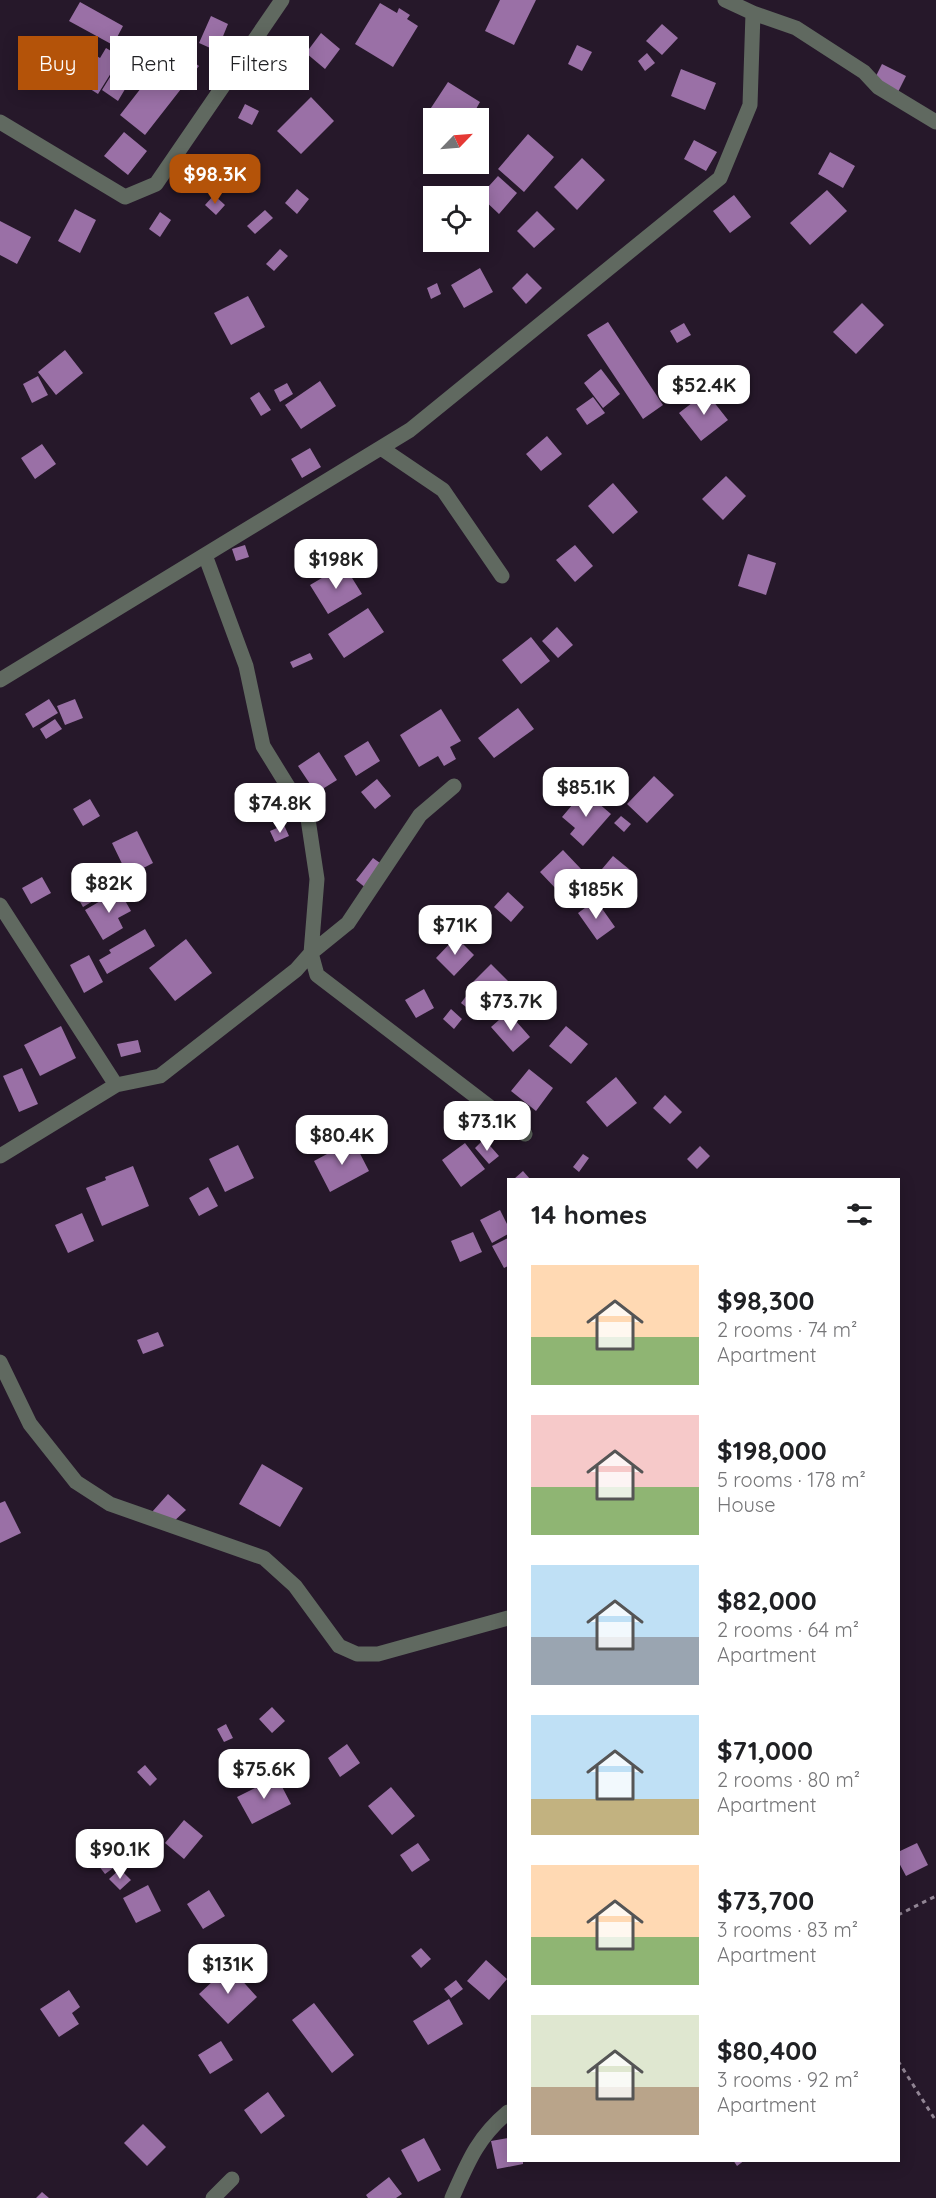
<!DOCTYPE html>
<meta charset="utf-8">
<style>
:root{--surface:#fff;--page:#f2f2f2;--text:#202124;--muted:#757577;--accent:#b45309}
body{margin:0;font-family:Quicksand,sans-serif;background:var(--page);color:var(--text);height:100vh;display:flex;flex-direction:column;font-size:22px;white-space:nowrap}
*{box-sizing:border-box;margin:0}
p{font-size:20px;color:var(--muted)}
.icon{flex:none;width:33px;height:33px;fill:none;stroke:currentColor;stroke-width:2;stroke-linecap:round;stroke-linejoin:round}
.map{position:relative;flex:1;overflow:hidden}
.details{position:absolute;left:507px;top:1178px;width:393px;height:984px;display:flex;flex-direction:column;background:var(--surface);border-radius:0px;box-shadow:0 3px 15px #0003}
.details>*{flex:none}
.top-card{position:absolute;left:18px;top:36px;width:399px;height:54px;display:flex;gap:12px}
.needle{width:39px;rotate:65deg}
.controls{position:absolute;left:423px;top:108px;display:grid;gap:12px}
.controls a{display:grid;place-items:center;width:66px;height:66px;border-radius:0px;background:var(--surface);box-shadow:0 3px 15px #0003;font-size:30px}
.price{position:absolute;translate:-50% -51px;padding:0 14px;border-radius:12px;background:#fff;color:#222;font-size:20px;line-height:39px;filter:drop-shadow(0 2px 3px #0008)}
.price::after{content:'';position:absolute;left:50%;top:36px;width:18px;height:14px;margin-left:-9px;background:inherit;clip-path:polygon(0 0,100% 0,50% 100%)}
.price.current{background:var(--accent);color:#fff}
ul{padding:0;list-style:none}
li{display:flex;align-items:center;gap:18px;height:150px;padding:0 24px}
li span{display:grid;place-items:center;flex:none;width:168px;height:120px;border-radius:0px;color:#555}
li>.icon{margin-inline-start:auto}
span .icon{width:72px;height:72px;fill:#fffc;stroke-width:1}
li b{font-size:26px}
h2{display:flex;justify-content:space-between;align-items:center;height:72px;padding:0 24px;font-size:26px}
.chip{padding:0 21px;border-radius:0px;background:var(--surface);box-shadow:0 3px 15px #0003;font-size:21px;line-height:54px}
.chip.current{background:var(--accent);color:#fff}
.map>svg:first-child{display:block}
</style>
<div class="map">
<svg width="936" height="2198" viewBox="0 0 936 2198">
<rect width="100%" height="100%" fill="#26182a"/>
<path fill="#9a70a6" d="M500,0H536L514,45L485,31Z
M80,2L123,26L113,45L69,21Z
M380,3L397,13L399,8L410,15L407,19L418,26L393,67L355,44Z
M211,16L228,24L217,51L199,43Z
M662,24L678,38L662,55L646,41Z
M321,33L340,49L325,69L306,53Z
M577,45L592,52L582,71L568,64Z
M173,47L199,66L145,135L120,115Z
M106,48L121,57L98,94L70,76L87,50L100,58Z
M647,53L655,63L645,71L638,61Z
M882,64L906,76L898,92L874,80Z
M115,69L131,79L118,101L102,90Z
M681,69L716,83L705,110L671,96Z
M448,82L480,102L476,109L486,115L478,127V118H434L427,114Z
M311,97L334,121L301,154L277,131Z
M245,104L259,111L252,125L238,118Z
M124,132L147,151L128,175L104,156Z
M528,134L554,157L524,192L498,169Z
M694,140L717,152L706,171L684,159Z
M830,152L855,166L843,188L818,174Z
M582,158L605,180L577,210L554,187Z
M498,176L517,193L499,214L480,196Z
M297,189L309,199L297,214L285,203Z
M827,190L847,211L810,245L790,223Z
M214,195L225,205L216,215L205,205Z
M734,195L751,217L730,233L713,211Z
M75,209L96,220L80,253L58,241Z
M265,210L273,218L255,234L247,226Z
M537,211L555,229L534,248L517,231Z
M160,212L171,220L160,237L149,229Z
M0,221L31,237L17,264L0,255Z
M280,249L288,256L274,271L266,264Z
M480,268L493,292L464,308L451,285Z
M527,273L542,288L526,304L512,288Z
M437,283L441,294L431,299L427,288Z
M248,296L265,327L231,345L214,313Z
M862,303L884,325L856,354L833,332Z
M608,322L663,405L643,419L587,335Z
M684,323L691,335L677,343L670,331Z
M65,350L83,373L56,395L38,372Z
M601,369L620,394L603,408L584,383Z
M38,376L48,395L32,403L23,384Z
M320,381L336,406L301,429L285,405Z
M287,383L293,394L280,402L274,390Z
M259,392L271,410L261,416L250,398Z
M706,392L728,420L701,441L679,413Z
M593,397L605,413L587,425L576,409Z
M547,436L562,454L541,471L526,454Z
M42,444L56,464L35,479L21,458Z
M310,448L321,467L302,478L291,459Z
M726,476L746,496L723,520L702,499Z
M613,483L638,512L613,534L588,506Z
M245,545L249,557L236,561L232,549Z
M575,545L593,566L575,582L556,560Z
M748,554L776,563L766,595L738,586Z
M344,565L362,594L328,614L310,585Z
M368,608L384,632L344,658L328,634Z
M557,627L573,645L558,658L542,641Z
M531,637L550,661L521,684L502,660Z
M310,653L313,659L293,668L290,662Z
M49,699L58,713L33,728L25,714Z
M75,699L83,718L65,725L57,706Z
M518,708L534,729L494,758L478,738Z
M441,709L461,741L450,747L456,759L444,766L438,756L419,767L400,735Z
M55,719L62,729L46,739L40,729Z
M368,741L380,761L356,776L344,756Z
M319,752L337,780L316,793L298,766Z
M654,776L674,795L647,823L627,804Z
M377,779L391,796L375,809L361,792Z
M584,791L611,814L583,846L570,834L575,828L562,817Z
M90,799L100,816L83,826L73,809Z
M621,816L631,824L624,832L614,823Z
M284,825L289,836L275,842L270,831Z
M137,831L153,863L128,876L112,843Z
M563,850L581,869L558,891L540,872Z
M613,856L635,874L612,900L591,882Z
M373,858L390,870L372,893L356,880Z
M42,877L51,893L31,904L22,888Z
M94,880L103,895L83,907L74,891Z
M119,890L131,911L118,918L123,928L103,940L85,910Z
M508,892L524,907L511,922L494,907Z
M596,900L615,927L597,940L578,913Z
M145,929L155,946L107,974L99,960L111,953L109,950Z
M456,937L474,955L454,976L436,958Z
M186,939L212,973L175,1001L149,968Z
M89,955L103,982L84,993L70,965Z
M491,964L508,981L486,1002L470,985Z
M424,989L434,1008L416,1018L405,1000Z
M467,995L477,1004L471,1011L461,1003Z
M451,1009L462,1019L454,1029L443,1019Z
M508,1012L530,1037L513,1052L491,1027Z
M61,1026L76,1058L40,1076L24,1045Z
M566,1026L588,1044L571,1064L549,1046Z
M138,1040L141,1052L121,1057L117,1044Z
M22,1068L38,1104L19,1112L3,1076Z
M529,1069L553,1088L536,1111L511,1091Z
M616,1077L637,1103L607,1127L586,1102Z
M665,1095L682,1112L670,1124L653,1108Z
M484,1139L499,1156L489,1164L475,1148Z
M353,1140L369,1171L330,1192L314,1161Z
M465,1143L485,1169L461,1187L442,1160Z
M238,1145L254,1178L225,1192L209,1159Z
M700,1146L710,1156L697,1169L687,1159Z
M583,1154L589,1158L579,1172L573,1167Z
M133,1166L149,1206L102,1226L86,1188L106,1180L105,1177Z
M523,1171L530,1179H514Z
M208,1187L218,1206L199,1216L189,1198Z
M500,1210L508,1226V1234L492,1243L480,1220Z
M82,1213L94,1241L68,1253L55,1225Z
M473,1232L482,1252L460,1262L451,1241Z
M508,1238V1266L504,1268L492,1246Z
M158,1332L164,1346L143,1354L137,1340Z
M262,1464L303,1488L280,1527L239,1504Z
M168,1494L186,1510L171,1524L152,1512Z
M5,1501L21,1533L0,1543V1503Z
M272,1707L285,1721L272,1733L259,1719Z
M226,1724L233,1738L224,1742L217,1729Z
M347,1744L360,1763L340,1777L328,1758Z
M145,1765L157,1779L150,1786L137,1772Z
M277,1777L291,1804L252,1824L237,1797Z
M391,1787L415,1816L392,1835L368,1806Z
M184,1820L203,1836L184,1859L165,1843Z
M112,1829L131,1855L105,1874L86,1849Z
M418,1843L430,1860L412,1872L400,1855Z
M917,1843L928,1865L906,1876L898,1861V1852Z
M120,1869L131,1880L120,1890L109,1879Z
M148,1885L161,1911L136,1923L123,1898Z
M209,1890L225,1916L203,1929L187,1904Z
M421,1948L431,1959L421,1968L411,1956Z
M486,1960L507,1979L489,2000L467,1981Z
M229,1966L257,1997L228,2024L199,1994Z
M456,1980L463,1989L451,1998L444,1989Z
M69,1990L80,2007L72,2013L79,2024L59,2037L40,2009Z
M449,1999L463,2024L428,2045L413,2021Z
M314,2003L354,2055L332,2073L292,2020Z
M221,2041L233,2060L210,2074L198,2055Z
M268,2092L285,2116L261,2134L244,2110Z
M143,2124L166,2147L147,2166L124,2143Z
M424,2138L441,2170L418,2182L401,2150Z
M508,2138V2160H523V2164L497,2169L491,2141Z
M733,2160H745L737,2166Z
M389,2177L402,2194L396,2198H368L366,2195Z
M42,2192L49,2198H36Z"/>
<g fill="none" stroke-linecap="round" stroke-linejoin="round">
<path stroke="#918594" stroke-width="3" stroke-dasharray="4.5 4.5" stroke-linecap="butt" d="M898,1915L936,1896
M898,2061L936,2121"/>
<path stroke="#606960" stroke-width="15" d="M725,0L753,13L796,28L864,72L878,87L936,122
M0,122L125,197L156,184L282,0
M381,448L443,490L502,576
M205,555L246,666L263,746L308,819L317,879L311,953L317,975L525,1134
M0,680L410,430L720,178L750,105L753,13
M0,905L116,1085L0,1156
M116,1085L160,1076L296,970L311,953L348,923L420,815L454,786
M0,1362L30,1424L76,1482L110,1504L264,1558L295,1586L339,1646L357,1654H378L508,1618
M213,2198L232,2179
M452,2198C468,2162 477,2138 508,2112"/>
</g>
</svg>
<div class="controls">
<a><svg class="needle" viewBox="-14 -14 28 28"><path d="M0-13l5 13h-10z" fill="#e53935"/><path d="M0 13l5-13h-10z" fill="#757577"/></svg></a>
<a><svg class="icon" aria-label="locate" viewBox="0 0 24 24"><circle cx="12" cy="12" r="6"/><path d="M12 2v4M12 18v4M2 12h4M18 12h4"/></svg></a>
</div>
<b class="price current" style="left:215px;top:205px">$98.3K</b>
<b class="price" style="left:704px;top:416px">$52.4K</b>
<b class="price" style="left:336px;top:590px">$198K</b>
<b class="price" style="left:586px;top:818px">$85.1K</b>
<b class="price" style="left:280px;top:834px">$74.8K</b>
<b class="price" style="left:109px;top:914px">$82K</b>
<b class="price" style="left:596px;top:920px">$185K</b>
<b class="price" style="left:455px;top:956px">$71K</b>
<b class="price" style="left:511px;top:1032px">$73.7K</b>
<b class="price" style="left:487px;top:1152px">$73.1K</b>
<b class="price" style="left:342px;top:1166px">$80.4K</b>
<b class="price" style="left:264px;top:1800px">$75.6K</b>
<b class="price" style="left:120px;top:1880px">$90.1K</b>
<b class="price" style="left:228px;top:1995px">$131K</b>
<div class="top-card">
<a class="chip current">Buy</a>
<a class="chip">Rent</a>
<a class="chip">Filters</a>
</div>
<section class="details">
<h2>14 homes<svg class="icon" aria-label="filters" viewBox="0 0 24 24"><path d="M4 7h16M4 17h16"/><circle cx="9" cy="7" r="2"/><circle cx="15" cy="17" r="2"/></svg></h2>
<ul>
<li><span style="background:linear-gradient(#ffd9b3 60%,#8fb573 0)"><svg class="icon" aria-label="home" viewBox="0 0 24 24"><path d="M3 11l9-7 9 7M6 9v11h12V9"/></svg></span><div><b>$98,300</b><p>2 rooms · 74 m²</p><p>Apartment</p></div></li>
<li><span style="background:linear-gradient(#f6c9c9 60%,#8fb573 0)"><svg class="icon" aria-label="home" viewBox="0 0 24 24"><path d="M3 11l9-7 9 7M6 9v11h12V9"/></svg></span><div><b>$198,000</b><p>5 rooms · 178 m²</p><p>House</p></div></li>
<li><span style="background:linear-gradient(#bfe0f5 60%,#9aa5b1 0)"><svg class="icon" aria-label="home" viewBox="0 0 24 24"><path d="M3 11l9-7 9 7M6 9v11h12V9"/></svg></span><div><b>$82,000</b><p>2 rooms · 64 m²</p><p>Apartment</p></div></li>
<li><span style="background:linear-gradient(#bfe0f5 70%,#c2b280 0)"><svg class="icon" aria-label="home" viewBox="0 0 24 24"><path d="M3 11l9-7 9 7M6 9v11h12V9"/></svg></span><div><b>$71,000</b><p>2 rooms · 80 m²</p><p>Apartment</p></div></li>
<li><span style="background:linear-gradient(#ffd9b3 60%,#8fb573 0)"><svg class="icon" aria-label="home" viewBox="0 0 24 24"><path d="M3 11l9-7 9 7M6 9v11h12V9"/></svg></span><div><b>$73,700</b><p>3 rooms · 83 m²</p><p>Apartment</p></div></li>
<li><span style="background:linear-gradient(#dfe7d0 60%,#b9a48a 0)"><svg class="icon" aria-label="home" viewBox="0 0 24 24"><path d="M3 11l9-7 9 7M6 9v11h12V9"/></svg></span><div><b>$80,400</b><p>3 rooms · 92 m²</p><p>Apartment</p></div></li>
</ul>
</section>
</div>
